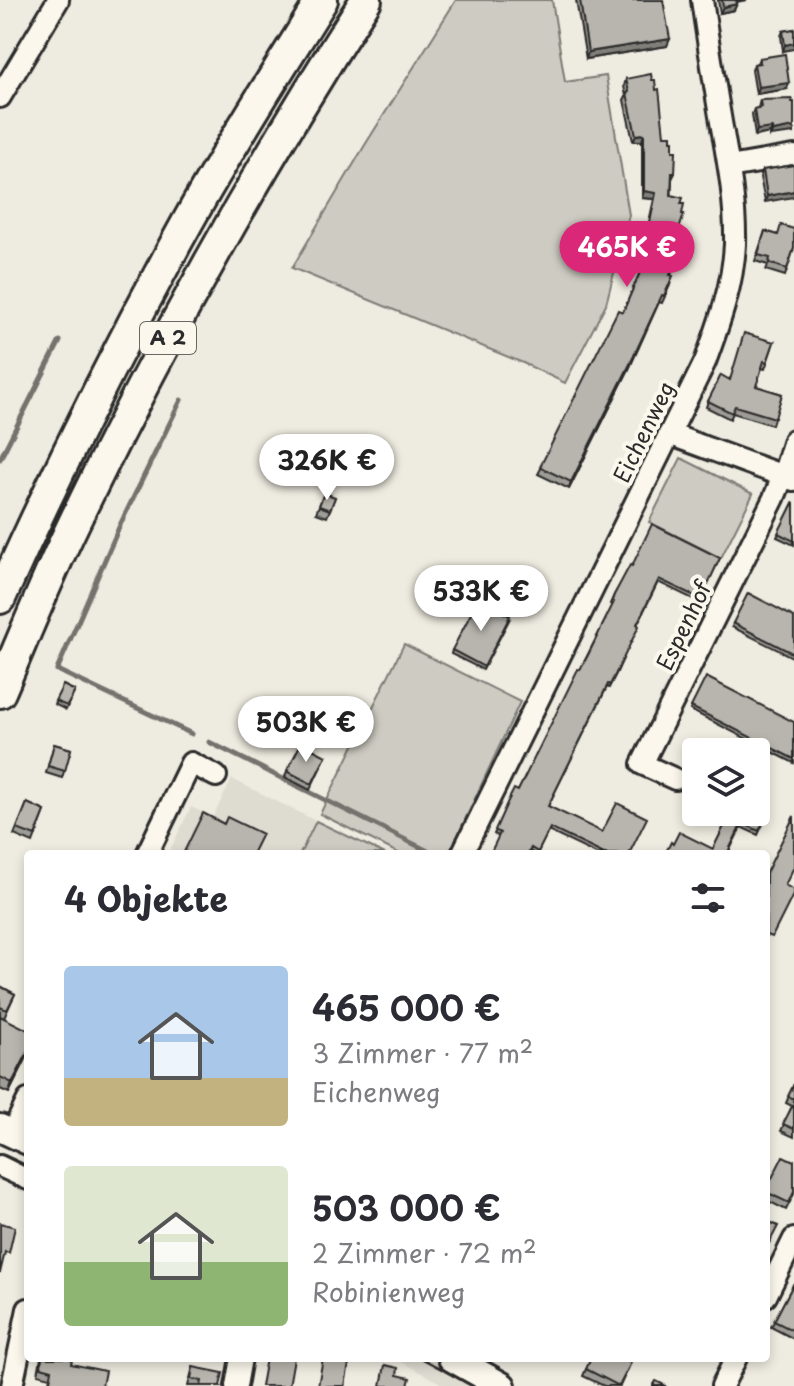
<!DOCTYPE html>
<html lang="de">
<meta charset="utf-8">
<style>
:root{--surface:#fff;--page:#f2f2f3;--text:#2b2b33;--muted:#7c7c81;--accent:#db2777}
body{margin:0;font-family:"Playpen Sans",sans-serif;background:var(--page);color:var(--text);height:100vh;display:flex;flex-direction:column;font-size:30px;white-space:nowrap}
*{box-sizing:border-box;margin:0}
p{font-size:26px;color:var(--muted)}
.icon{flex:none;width:44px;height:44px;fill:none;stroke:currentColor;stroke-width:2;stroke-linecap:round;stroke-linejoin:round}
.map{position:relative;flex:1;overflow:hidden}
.side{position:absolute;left:24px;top:850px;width:746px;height:512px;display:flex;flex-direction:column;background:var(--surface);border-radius:8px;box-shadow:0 4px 12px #0003}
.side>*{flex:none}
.fabs{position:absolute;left:682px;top:738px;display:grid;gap:16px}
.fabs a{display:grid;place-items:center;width:88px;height:88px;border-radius:8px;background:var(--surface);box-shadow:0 4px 12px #0003;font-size:40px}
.price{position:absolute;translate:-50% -68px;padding:0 18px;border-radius:28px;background:#fff;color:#222;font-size:26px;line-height:52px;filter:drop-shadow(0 2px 4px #0008)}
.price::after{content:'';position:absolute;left:50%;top:48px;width:24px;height:18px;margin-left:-12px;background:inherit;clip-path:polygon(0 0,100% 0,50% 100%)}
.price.active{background:var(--accent);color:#fff}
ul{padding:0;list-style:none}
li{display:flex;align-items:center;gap:24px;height:200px;padding:0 40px}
li span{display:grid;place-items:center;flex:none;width:224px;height:160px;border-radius:8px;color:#555}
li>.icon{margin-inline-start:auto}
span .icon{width:96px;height:96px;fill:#fffc;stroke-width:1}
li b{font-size:34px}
h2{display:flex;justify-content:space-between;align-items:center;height:96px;padding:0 40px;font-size:34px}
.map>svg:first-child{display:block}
</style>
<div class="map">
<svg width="794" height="1386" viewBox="0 0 794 1386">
<rect width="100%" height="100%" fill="#eeebe0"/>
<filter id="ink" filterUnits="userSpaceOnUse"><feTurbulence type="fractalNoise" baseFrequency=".0125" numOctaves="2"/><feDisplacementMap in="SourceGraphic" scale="16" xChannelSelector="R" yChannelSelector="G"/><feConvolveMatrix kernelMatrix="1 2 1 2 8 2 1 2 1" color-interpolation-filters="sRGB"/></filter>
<g filter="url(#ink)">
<path fill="#dedbd1" d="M232,779L316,821L300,854H168L191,807L213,817Z
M394,1358H432L483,1386H446Z"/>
<path fill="#cecbc2" stroke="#7c7b76" stroke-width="2" d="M456,0H552L565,82L606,76L629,215L606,304L565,383L523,363L292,268L365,145Z
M681,458L753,494L721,558L649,522Z
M404,644L520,702L449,854H400L320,814Z
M316,821L385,854H300Z"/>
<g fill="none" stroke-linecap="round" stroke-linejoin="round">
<path stroke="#74726e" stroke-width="5" d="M181,400L120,525L57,670L192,734
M0,459L60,341
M209,742L434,854"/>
<defs>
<path id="minor" d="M0,97L58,0
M729,167L794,156
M669,434L794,480
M675,779L642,764L774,498L783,476L794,440
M147,854L191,763L216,776
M462,854L705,362C719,324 733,285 735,244C736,203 728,162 721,122C714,81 708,41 702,0
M12,1133L28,1100
M0,1166L28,1179
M766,1296L794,1239
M12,1386L28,1309
M236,1386L241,1358
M722,1386L736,1358"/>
<path id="major" d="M0,1128L28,1141
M452,1358L502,1386"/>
<path id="highway" d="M0,598C57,471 119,346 187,223C229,147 276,74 322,0
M0,692C24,636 47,579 73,525C160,344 258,169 366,0"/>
</defs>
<use href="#minor" stroke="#2b2b2b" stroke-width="26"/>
<use href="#major" stroke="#2b2b2b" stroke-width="32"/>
<use href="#highway" stroke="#2b2b2b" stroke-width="36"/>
<use href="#minor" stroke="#fbf7ec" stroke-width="20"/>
<use href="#major" stroke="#fbf7ec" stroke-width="26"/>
<use href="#highway" stroke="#fbf7ec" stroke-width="30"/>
<path stroke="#2b2b2b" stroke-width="2" d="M0,1154L28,1168
M421,1358L473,1386"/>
</g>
<path fill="#9e9c96" stroke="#2b2b2b" stroke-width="2" d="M576,0H663L667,46L586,59Z
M718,0H747L736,2L734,10L720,13Z
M794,29L783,51L781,36L783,31Z
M759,58L787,89L756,94L752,70L754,64L757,63Z
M626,79L664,135L671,141L675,173L672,179L670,258L672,265L671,283L662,303L659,302L629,369L569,489L538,474L623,312L647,256L642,254L654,199L642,198V141H633L624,100L626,96L624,86Z
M760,100L792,102L770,136V133L755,136L752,114L754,109L758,108Z
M794,165L765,202L760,177L763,170Z
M765,231L778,235L794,248L785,276L766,270L768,265L755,261Z
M774,342L765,369L762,368L756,386L782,394L772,425L733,413L730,419L706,407L708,401L729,379Z
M324,493L335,497L327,517L316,513Z
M793,503L794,504V545L777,537Z
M720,558L699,602L658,582L637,625L617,672L609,688L607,687L548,806L630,854H596L548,831L537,854H535L494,834L518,791L580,670L613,605L610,604L614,595L632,566Z
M794,617V658L732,627L733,623Z
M509,620L483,670L451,654L452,650Z
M63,685L75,691L66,710L54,704Z
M691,707L794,722V763L690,710Z
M54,744L71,749L62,778L46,773Z
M326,756L310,790L285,777L287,771Z
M27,803L45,811L33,843L14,835Z
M769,811L758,835L741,827L728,854L673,844L713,849L731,812Z
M0,986L15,994L4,1018L28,1055L9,1093L0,1089Z
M794,1084V1137L781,1131L792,1106L786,1103Z
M794,1161V1194L786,1210L766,1200V1190Z
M794,1283V1339L771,1327Z
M41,1358H72L71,1364L102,1386H48L50,1377L38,1374Z
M193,1367L220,1386H188Z
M586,1369H628L620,1386H604L583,1376Z"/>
<path fill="#817f7a" stroke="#2b2b2b" stroke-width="2" d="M737,4L734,10L720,13L723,7Z
M670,39L667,46L586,59L588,52Z
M794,43V49L783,51L785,45Z
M789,83L787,89L756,94L758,87Z
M794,127V133L770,136L773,131Z
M772,128L770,133L755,136L757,130Z
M644,134L642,141H633L636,135Z
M644,191L656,193L654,199L642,198Z
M794,191V197L765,202L767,196Z
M659,302L629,369L569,489L571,482Z
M28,1052V1055L9,1093L12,1083Z"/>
<path fill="#b8b5ae" stroke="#2b2b2b" stroke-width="2" d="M580,0H663L670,39L588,52Z
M722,0H736L737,4L723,7Z
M794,29V43L785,45L783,31Z
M785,54L789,83L758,87L754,64L760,63L759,58Z
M651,74L652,80H655L656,90L659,89L664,135H671V141H673V151H676L675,173H672L671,195L683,198L681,204H684L682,214H684L670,258L674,260L672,265L674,266L670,275L673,276L664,296L662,295L631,362L571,482L540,467L618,310L623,312L650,249L645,247L656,193L644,191V134L636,135L627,93L629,92L626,79Z
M792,99V102H794V127L773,131L772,128L757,130L754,109L761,107L760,100Z
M794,165V191L767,196L763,170Z
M781,225L794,229V248L787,269L769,263L770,258L758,255L765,231L778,235Z
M744,333L774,342L767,362L764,361L756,386L782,394L775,418L735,406L732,413L708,401L721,375L730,380Z
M324,493L335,497L330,510L319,506Z
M793,503L794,504V541L778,533Z
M652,524L720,558L701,599L659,579L637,624L639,626L618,669L610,685L608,684L548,806L602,832L617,803L647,818L629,854H604L550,828L538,852L531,848L528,854H490L500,833L495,830L507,803L514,789L518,791L578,669L580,670L588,655L614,602L612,601L614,595L630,565L632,566Z
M748,593L794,617V654L733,623Z
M478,600L510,616L484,667L452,650Z
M706,677L794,722V759L691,707Z
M63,685L75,691L67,706L55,701Z
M301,743L326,756L312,784L287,771Z
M54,744L71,749L65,771L48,766Z
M27,803L45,811L35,836L17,829Z
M756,805L769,811L759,831L742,823L727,854H665L671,842L673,844L679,832L713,849L731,812H756Z
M203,813L224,824L227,817L262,834L252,854H183Z
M794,816V867L785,885L794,890V893L772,937L766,935V873Z
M0,986L15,994L7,1010L0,1007Z
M0,1016L28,1030V1052L12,1083L0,1077Z
M794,1084V1099L788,1096Z
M794,1103V1129L783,1124Z
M783,1156L794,1161V1192L789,1203L766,1192V1190Z
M766,1220L778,1226L766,1249Z
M0,1223L15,1227L9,1253L5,1252L0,1273Z
M794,1283V1331L774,1321Z
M42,1358H72L71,1364L105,1371L102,1386H49L52,1370L41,1367Z
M266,1358H294L289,1386H261Z
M323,1358H350L345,1386H318Z
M591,1358H621L631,1363L619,1386L586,1369Z
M385,1365L398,1368L397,1375L410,1378L408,1386H381Z
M193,1367L223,1373L220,1386H201L202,1381L191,1379Z
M656,1381L666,1386H653Z"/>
</g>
<g text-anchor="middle" stroke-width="8" stroke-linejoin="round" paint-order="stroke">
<rect fill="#fbf7ec" stroke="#696865" stroke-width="2" x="140" y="322" width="56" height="32" rx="6"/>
<g font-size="20" font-weight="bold" fill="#2b2b2b">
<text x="168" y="345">A 2</text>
</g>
<g font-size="22" fill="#2b2b2b" stroke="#fbf7ec">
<text transform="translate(644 432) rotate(-64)" y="8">Eichenweg</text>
<text transform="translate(684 626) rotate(-64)" y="8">Espenhof</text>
</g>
</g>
</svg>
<div class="fabs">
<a><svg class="icon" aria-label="layers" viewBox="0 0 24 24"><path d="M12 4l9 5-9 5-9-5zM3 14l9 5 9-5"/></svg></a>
</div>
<b class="price active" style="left:627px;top:289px">465K €</b>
<b class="price" style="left:327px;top:502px">326K €</b>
<b class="price" style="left:481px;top:633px">533K €</b>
<b class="price" style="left:306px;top:764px">503K €</b>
<section class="side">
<h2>4 Objekte<svg class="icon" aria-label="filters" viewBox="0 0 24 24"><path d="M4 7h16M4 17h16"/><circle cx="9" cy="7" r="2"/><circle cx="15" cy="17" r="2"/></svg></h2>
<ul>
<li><span style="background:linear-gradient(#a9c7e8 70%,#c2b280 0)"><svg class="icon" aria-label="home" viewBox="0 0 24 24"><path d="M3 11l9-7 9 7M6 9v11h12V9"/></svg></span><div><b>465 000 €</b><p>3 Zimmer · 77 m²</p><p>Eichenweg</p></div></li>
<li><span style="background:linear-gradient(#dfe7d0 60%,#8fb573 0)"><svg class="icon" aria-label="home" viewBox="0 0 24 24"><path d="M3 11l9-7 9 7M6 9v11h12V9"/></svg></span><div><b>503 000 €</b><p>2 Zimmer · 72 m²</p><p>Robinienweg</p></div></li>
</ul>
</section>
</div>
